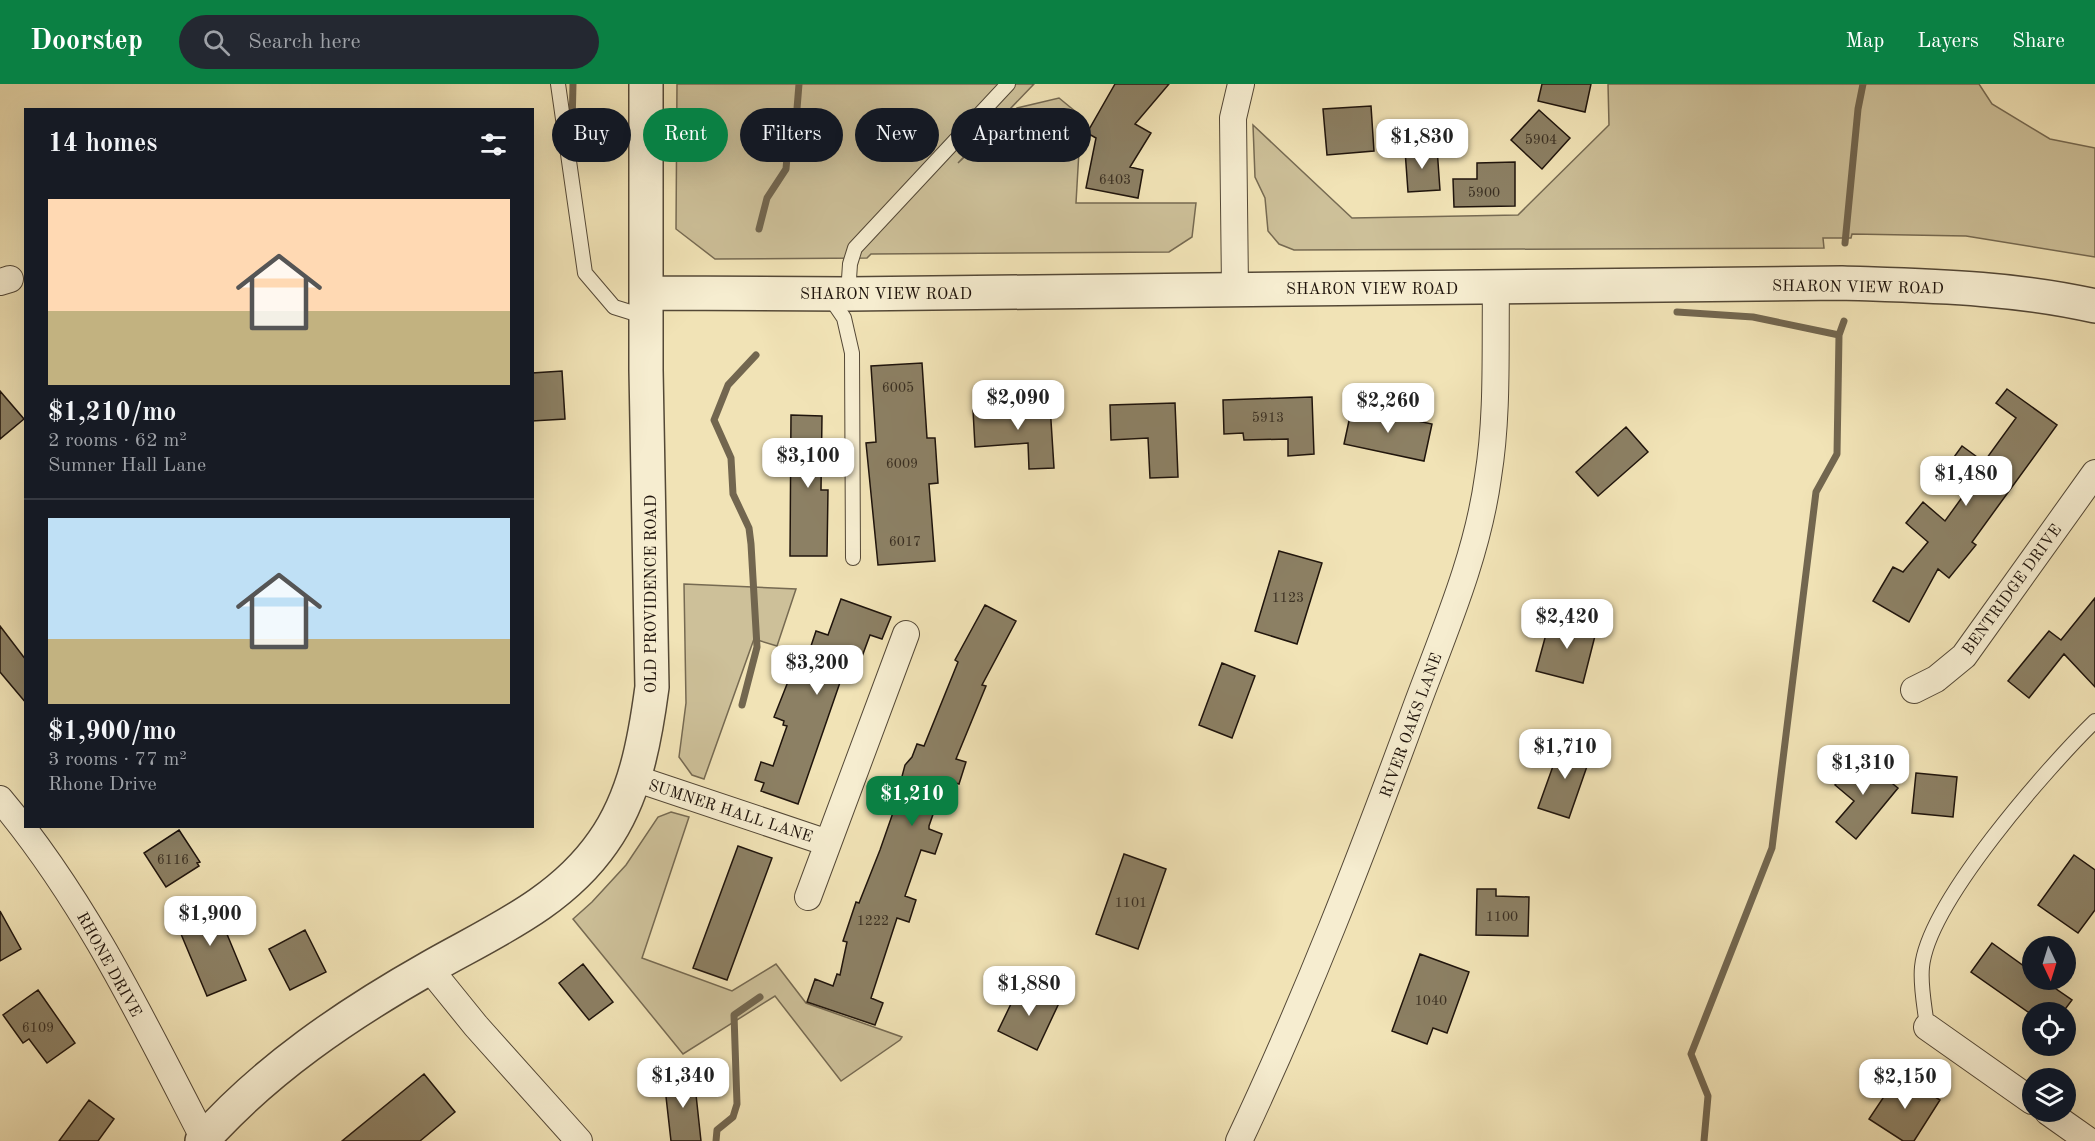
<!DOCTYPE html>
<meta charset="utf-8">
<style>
:root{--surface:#171b24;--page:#242831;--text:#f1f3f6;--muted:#9ea1a6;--line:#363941;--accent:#0b8043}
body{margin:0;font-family:"Old Standard TT",serif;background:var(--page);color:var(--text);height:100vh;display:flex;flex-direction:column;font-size:22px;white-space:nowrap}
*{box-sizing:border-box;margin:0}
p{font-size:20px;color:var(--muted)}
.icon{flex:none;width:33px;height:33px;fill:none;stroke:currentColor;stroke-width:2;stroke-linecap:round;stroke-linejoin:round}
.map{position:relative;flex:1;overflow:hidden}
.drawer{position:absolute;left:24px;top:24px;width:510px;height:720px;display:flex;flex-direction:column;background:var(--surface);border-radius:0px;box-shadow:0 6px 24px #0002}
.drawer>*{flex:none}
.hud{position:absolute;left:552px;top:24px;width:570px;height:54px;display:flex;gap:12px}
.needle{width:39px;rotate:176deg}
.fabs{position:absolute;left:2022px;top:852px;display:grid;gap:12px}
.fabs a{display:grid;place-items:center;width:54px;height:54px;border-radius:50%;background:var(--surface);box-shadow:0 6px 24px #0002;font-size:30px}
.price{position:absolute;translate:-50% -51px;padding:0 14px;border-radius:12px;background:#fff;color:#222;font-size:20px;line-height:39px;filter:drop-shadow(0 2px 3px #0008)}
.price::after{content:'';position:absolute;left:50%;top:36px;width:18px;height:14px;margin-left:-9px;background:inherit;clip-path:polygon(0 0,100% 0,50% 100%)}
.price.on{background:var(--accent);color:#fff}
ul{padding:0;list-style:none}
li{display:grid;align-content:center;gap:12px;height:318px;padding:0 24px}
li+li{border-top:2px solid var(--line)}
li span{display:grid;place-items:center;height:186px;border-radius:0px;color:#555}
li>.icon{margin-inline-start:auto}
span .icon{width:108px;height:108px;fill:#fffc;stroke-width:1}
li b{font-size:26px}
h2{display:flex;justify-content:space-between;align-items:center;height:72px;padding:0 24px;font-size:26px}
.tag{padding:0 21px;border-radius:27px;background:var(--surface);box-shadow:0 6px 24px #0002;font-size:21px;line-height:54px}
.tag.on{background:var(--accent);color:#fff}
header{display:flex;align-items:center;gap:36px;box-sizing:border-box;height:84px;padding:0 30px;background:var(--accent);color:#fff}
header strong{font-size:28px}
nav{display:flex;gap:33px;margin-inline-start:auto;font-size:21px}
.search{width:420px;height:54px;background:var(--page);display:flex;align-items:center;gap:15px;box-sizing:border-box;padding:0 21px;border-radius:33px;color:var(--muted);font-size:22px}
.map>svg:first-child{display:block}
</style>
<header>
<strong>Doorstep</strong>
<div class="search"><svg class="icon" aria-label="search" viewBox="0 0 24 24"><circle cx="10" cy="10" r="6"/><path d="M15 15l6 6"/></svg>Search here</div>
<nav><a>Map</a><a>Layers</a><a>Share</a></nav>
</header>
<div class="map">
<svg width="2095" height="1057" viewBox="0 0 2095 1057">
<rect width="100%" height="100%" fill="#f1e3b6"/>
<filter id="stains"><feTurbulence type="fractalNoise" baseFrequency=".00333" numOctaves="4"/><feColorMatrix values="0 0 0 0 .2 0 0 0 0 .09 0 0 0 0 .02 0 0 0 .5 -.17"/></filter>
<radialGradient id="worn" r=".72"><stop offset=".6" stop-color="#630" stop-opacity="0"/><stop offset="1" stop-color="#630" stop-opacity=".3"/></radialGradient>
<path fill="#cdc099" stroke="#766a52" stroke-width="1.5" d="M677,0H1034L958,79L1017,24L1059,14L1081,32L1076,119H1196L1192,153L1169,168L871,170L867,174L715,175L676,145Z
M1608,0H1979L1992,20L2050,55L2095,64V173L1966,152L1852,150L1851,154H1823L1824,164L1294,166L1279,160L1268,147L1265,114L1255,93L1253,41L1352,134L1518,131L1609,41Z
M684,500L796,505L777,562L754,555L704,695L692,691L679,673L686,619Z
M671,728L689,733L642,874L732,907L776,880L806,919L902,953L900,956L841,997L775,912L683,970L573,835L592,818L626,781L658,733Z"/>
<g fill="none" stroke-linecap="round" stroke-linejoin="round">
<path stroke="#72664f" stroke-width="7" d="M572,42L573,0
M759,145L767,114L786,85L788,61L796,37L799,0
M1845,159L1858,25L1863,0
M1677,228L1753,233L1839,251
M742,621L757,563L751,460L749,444L733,410L731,374L714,336L728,301L756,271
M716,1057L717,1046L733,1033L737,1020L734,931L760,913
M1704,1057L1708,1012L1691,970L1772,764L1816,408L1837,370L1839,251L1844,237"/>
</g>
<path fill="#8c8064" stroke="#1f140c" stroke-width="1.5" d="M1115,0H1169L1135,40L1151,49L1130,83L1143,86L1138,114L1086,104L1096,54L1087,49Z
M1542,0H1591L1585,28L1538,17Z
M1371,22L1374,67L1327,71L1323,25Z
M1539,26L1570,54L1542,85L1511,56Z
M1437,64L1440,106L1408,108L1405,66Z
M1515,78V122L1454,123L1453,95H1477V79Z
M922,279L927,354H935L938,399L929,400L935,477L878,481L866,359L876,358L871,282Z
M562,287L565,335L532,337V289Z
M2007,305L2057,341L1972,458L1976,461L1949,494L1938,485L1909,538L1873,517L1893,483L1903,488L1928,458L1906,439L1923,418L1945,437L1971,401L1946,384L1962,362L1984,378L2016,334L1996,319Z
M0,307L24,335L0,355Z
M1312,313L1314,370L1288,372V355L1244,356L1243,349L1224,350L1223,316Z
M1175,319L1178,393L1150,394L1148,354L1111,356L1110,321Z
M1050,321L1054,384L1029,385L1028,359L975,363L973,326Z
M1352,323L1432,340L1424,377L1344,360Z
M791,331L822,332L821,406H828L827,472H790Z
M1626,343L1648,368L1598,412L1576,388Z
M1279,467L1322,479L1297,560L1255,547Z
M2095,514V603L2064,570L2029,614L2008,597L2049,547L2061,556Z
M841,515L891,533L882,555L870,551L856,589L845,584L798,720L761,707L764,699L755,696L761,678L773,682L787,642L783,641L784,637L774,633L795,580L804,583L816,547L828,551Z
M985,521L1016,537L982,601L986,602L956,675L966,678L959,700L945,696L929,742V745L942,750L935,770L921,766L905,812L916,816L909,838L897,834L871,914L883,919L875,941L807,918L815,895L833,902L837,890L840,891L847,858L843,857L856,818L859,819L880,766L903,700H900L905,681L912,673L917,660L924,662L958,578L955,576Z
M1551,532L1597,544L1583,599L1536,587Z
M0,542L26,576V619L0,588Z
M1222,579L1255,592L1232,654L1199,641Z
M1562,657L1592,668L1569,734L1538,724Z
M1858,672L1898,704L1856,755L1836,738L1854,717L1835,701Z
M1916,689L1957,693L1953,733L1912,729Z
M179,746L200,778L197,779L199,782L166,803L144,769Z
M738,762L772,774L727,896L693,884Z
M1124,770L1166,785L1138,865L1096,850Z
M2074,771L2095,786V826L2078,849L2038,821Z
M1477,805H1496V812L1529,813L1528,852L1476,851Z
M212,814L246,896L207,912L173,831Z
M0,827L21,865L0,877Z
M305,846L326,888L290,906L269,865Z
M1992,859L2032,888V896H2043L2072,916L2063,928H2028L1971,888Z
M1420,870L1469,888L1447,949L1433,944L1427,960L1392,947Z
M583,880L613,918L589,936L559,899Z
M1020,901L1059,919L1037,966L998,947Z
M38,906L75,959L47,979L29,955L23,959L3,931Z
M424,990L455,1028L420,1057H342Z
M1899,990L1940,1016L1914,1057H1903L1869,1035Z
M694,992L701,1057H671L664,995Z
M89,1016L114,1035L98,1057H59Z"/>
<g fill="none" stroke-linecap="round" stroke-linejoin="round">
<defs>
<path id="service" d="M558,0L585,189L614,223L646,233
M848,210L850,180L855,164L1008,0
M829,212L844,234L852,269L853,474
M1927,943C1925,924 1920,902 1922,883C1928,819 2047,684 2095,637"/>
<path id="minor" d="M0,198L10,195
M1235,204L1233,34L1241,0
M1914,606L1936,595L1964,572L2095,389
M634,694L828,759
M0,715C85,816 143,937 204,1055
M808,813L906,550
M429,884L476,942L579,1057
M1927,943L2032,1017
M2048,1028L2089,1057
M1239,1057C1306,915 1361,773 1415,626C1443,550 1477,474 1488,393C1498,331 1495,267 1496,204"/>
<path id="tertiary" d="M648,209L848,210L1842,199C1927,202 2012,203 2095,222
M202,1057C265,986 346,931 429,884C492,848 560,820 603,758C635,713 645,656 652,603L646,286V0"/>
</defs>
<use href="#service" stroke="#544836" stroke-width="16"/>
<use href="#minor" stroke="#544836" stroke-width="28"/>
<use href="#tertiary" stroke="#544836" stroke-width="36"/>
<use href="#service" stroke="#f6edd0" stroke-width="14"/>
<use href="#minor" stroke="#f6edd0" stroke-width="26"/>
<use href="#tertiary" stroke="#f6edd0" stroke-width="33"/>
</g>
<g text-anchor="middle" stroke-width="5" stroke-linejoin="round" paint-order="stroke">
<g font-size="14" fill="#3a2f22">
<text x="1541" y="60">5904</text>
<text x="1115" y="100">6403</text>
<text x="1484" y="113">5900</text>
<text x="898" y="308">6005</text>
<text x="1268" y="338">5913</text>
<text x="902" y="384">6009</text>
<text x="905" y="462">6017</text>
<text x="1288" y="518">1123</text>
<text x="173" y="780">6116</text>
<text x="1131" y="823">1101</text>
<text x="1502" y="837">1100</text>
<text x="873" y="841">1222</text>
<text x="1431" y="921">1040</text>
<text x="38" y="948">6109</text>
</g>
<g font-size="16" fill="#1f140c" stroke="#f6edd0">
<text transform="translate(1858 202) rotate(1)" y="6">SHARON VIEW ROAD</text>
<text x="1372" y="210">SHARON VIEW ROAD</text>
<text x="886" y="215">SHARON VIEW ROAD</text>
<text transform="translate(2011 505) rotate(-54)" y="6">BENTRIDGE DRIVE</text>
<text transform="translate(650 510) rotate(-90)" y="6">OLD PROVIDENCE ROAD</text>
<text transform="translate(1410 641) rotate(-70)" y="6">RIVER OAKS LANE</text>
<text transform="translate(731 726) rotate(18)" y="6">SUMNER HALL LANE</text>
<text transform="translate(110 880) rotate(61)" y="6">RHONE DRIVE</text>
</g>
</g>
<rect width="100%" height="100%" filter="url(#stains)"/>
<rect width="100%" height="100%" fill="url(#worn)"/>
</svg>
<div class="fabs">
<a><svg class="needle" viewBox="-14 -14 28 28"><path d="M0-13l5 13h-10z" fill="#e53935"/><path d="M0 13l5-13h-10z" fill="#9ea1a6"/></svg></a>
<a><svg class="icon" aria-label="locate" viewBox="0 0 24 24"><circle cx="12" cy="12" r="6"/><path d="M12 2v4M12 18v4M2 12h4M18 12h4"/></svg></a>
<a><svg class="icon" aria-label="layers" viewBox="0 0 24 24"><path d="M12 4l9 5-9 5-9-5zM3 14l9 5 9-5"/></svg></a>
</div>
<b class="price" style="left:1422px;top:86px">$1,830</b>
<b class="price" style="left:1018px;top:347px">$2,090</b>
<b class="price" style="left:1388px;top:350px">$2,260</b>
<b class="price" style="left:808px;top:405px">$3,100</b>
<b class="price" style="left:1966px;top:423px">$1,480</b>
<b class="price" style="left:1567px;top:566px">$2,420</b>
<b class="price" style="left:817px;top:612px">$3,200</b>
<b class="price" style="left:1565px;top:696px">$1,710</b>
<b class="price" style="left:1863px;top:712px">$1,310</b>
<b class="price on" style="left:912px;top:743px">$1,210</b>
<b class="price" style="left:210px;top:863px">$1,900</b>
<b class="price" style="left:1029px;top:933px">$1,880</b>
<b class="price" style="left:683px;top:1025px">$1,340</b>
<b class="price" style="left:1905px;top:1026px">$2,150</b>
<div class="hud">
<a class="tag">Buy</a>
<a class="tag on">Rent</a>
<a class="tag">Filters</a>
<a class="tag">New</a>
<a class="tag">Apartment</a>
</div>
<section class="drawer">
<h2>14 homes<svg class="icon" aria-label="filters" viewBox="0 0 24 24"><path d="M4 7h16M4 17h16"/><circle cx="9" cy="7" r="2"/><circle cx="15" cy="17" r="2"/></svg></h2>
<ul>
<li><span style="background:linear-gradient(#ffd9b3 60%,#c2b280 0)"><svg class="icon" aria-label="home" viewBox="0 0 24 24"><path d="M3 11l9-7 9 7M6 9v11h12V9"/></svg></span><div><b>$1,210/mo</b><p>2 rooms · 62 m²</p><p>Sumner Hall Lane</p></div></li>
<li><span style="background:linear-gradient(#bfe0f5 65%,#c2b280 0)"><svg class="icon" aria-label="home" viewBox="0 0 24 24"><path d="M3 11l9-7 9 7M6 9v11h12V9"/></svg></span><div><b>$1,900/mo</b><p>3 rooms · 77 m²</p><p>Rhone Drive</p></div></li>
</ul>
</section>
</div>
